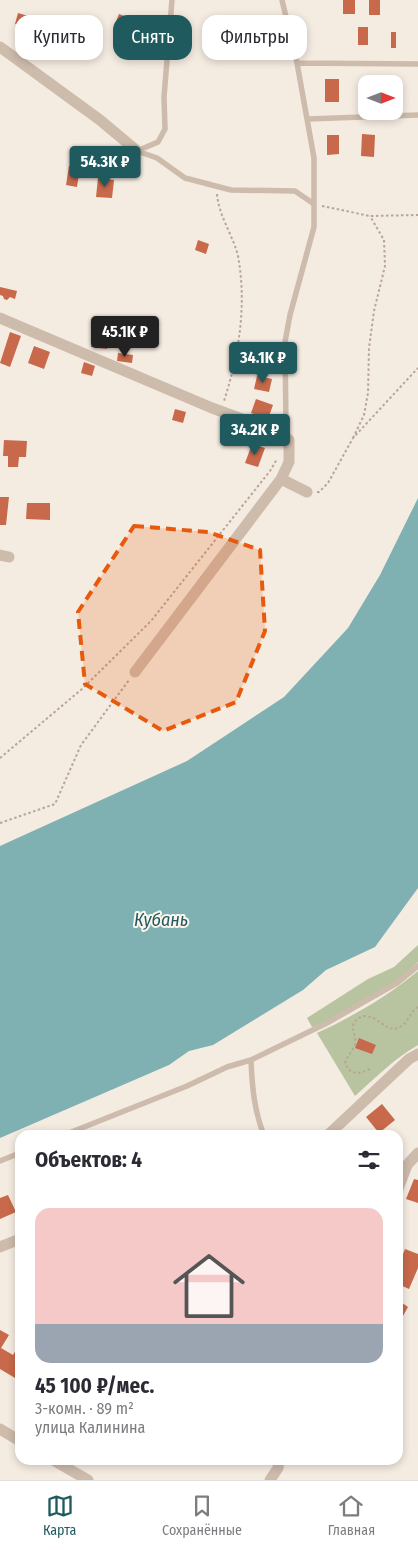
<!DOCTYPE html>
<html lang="ru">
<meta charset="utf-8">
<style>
:root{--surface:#fff;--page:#f2f2f3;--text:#2b2b33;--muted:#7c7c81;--line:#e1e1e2;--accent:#1f5a5e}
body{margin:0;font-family:"Fira Sans Condensed",sans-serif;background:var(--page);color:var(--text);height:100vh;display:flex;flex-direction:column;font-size:19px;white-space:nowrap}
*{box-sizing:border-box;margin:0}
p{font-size:16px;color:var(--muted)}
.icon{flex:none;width:28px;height:28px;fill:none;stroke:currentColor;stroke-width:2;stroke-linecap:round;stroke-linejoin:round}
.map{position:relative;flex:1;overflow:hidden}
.details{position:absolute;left:15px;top:1130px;width:388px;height:335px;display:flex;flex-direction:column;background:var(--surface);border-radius:15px;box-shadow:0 2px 8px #0003}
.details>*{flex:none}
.banner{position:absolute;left:15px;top:15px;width:389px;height:45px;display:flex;gap:10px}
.needle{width:32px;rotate:90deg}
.buttons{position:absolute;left:358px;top:75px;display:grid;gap:10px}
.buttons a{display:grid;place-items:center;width:45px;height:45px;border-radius:10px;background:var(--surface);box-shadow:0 2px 8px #0003;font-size:25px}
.price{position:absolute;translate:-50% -42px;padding:0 11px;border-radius:5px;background:var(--accent);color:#fff;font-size:16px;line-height:32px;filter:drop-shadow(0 1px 2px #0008)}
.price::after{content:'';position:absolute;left:50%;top:30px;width:15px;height:11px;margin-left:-8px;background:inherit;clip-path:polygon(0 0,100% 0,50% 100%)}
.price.active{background:#222;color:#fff}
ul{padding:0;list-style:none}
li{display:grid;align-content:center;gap:10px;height:265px;padding:0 20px}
li span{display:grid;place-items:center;height:155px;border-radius:15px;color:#555}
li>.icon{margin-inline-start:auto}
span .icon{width:90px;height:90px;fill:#fffc;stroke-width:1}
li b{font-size:21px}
h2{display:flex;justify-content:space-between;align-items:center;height:60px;padding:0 20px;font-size:21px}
.chip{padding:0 18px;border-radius:15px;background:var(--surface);box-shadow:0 2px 8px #0003;font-size:18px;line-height:45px}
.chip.active{background:var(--accent);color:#fff}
.menu{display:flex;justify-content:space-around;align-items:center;height:70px;border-top:1px solid var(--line);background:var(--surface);font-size:14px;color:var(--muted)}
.menu a{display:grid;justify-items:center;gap:2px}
.menu .active{color:var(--accent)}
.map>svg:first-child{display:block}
</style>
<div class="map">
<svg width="418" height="1480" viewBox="0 0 418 1480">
<rect width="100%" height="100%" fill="#f4ebe1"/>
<path fill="#b8c4a0" d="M418,945V962L395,983L325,1022L312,1027L307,1018L368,979L394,967Z
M418,971V1045C395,1058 375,1078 355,1096L317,1033C352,1017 388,996 418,971Z"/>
<path fill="#7fb0b2" d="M418,498V888L375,947L326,970L303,990L213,1045L189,1051L169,1065L0,1138V846L187,761L284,697L348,628L380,575Z"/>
<path fill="#c8694b" d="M343,0H355V14H343Z
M369,0H380V15H369Z
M18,13L35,18L32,28L15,24Z
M119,14L132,19L128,29L115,24Z
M358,27H368V45H358Z
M391,32H396V48H391Z
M374,76H383V84H374Z
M325,79H339V102H325Z
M362,134L375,135L374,157L361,156Z
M327,135H339V154L327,155Z
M69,166L80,167L77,187L66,185Z
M98,178L114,180L112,198L96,197Z
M198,240L209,244L206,254L195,250Z
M0,287L17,291L15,299L10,297L7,300L4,299L3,296L0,295Z
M96,317L117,321L115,341L108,340L107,349L91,347Z
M10,332L21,336L10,367L0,363Z
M34,346L50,352L44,369L28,363Z
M118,353L133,355L132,363L117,361Z
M84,362L95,366L92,376L81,373Z
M257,376L272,379L269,392L254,389Z
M256,399L273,405L268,419L251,413Z
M175,409L186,412L183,423L172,420Z
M4,440L27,441L26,457H19L18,467H8V456H3Z
M252,444L265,448L258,467L245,463Z
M0,497H9L6,525H0Z
M27,503H50V520L26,519Z
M359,1038L376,1045L372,1054L355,1048Z
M382,1104L395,1120L379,1133L366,1117Z
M414,1179L418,1180V1203L406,1199Z
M8,1195L16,1212L0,1219V1198Z
M405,1249L418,1254V1268L409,1289L398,1284V1267Z
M398,1300L408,1307L398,1325Z
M0,1330L9,1335L1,1348L13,1355L20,1343V1381L0,1369Z"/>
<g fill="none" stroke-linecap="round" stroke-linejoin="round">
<path stroke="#b9a596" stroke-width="2" stroke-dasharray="2.5 2.5" stroke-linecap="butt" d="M217,194C219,217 233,235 238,256C247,306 239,354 224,401
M322,206L370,216L418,215
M353,438L364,415L368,393L369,348L374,311L385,266L384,240L370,216
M317,492H319L328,483L353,438L418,368
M0,758L82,689L151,621L270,471L277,459
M0,823L55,804L81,745L129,680
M370,1069C360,1074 350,1076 345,1063C347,1056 353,1051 355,1044C357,1032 345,1024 363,1016C368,1016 372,1017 375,1019C385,1025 391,1034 403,1025C409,1020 411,1011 418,1007"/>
<path stroke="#cdbbac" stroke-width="5.5" d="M282,0L297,63L314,158V227L290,315L285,342L286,428L288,438
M297,63L418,64
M308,119L418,115
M137,151L157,158L185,178L231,190L295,191L314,204
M137,151L158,142L165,129L164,97L172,0
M251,1060C252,1085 254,1111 264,1135
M64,1135L187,1086L227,1067L251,1060L327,1023L397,983L418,966
M0,1161L20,1153"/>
<path stroke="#cdbbac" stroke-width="11" d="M0,47L100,120L137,151
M0,318L212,408L275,431L289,440V462L281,479L307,492
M0,555L9,557
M135,672L281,479
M328,1135L409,1059L418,1054
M398,1189L407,1165L418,1153
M0,1247L20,1239
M0,1429L20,1441
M53,1460L88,1480
M270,1480L278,1468L279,1460"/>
</g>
<path fill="#e8590c" fill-opacity="0.2" stroke="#e8590c" stroke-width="4" stroke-dasharray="10 6" stroke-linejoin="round" d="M134,526L208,532L260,550L265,631L236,702L163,731L85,684L78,612Z"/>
<g text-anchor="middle" stroke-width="4" stroke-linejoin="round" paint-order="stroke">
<g font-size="18" font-style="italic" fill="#1f5a5e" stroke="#fbf5ee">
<text x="161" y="926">Кубань</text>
</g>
</g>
</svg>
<div class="buttons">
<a><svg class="needle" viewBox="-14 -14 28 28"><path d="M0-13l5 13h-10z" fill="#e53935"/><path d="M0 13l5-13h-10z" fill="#7c7c81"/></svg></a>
</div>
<b class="price" style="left:105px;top:188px">54.3K ₽</b>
<b class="price active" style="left:125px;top:358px">45.1K ₽</b>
<b class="price" style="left:263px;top:384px">34.1K ₽</b>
<b class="price" style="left:255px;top:456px">34.2K ₽</b>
<div class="banner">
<a class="chip">Купить</a>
<a class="chip active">Снять</a>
<a class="chip">Фильтры</a>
</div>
<section class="details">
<h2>Объектов: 4<svg class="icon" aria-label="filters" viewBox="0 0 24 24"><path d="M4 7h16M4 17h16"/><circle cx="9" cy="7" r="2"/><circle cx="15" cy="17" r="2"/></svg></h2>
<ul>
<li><span style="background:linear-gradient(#f6c9c9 75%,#9aa5b1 0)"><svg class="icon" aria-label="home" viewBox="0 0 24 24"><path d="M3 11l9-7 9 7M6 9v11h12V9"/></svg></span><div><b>45 100 ₽/мес.</b><p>3-комн. · 89 m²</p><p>улица Калинина</p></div></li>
</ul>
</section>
</div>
<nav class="menu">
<a class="active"><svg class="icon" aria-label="map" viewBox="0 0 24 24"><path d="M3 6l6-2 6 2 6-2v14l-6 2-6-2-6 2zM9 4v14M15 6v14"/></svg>Карта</a>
<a><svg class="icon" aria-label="saved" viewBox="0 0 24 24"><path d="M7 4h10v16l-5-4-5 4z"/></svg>Сохранённые</a>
<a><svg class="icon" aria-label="home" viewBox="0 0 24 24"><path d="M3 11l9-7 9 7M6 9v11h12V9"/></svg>Главная</a>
</nav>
